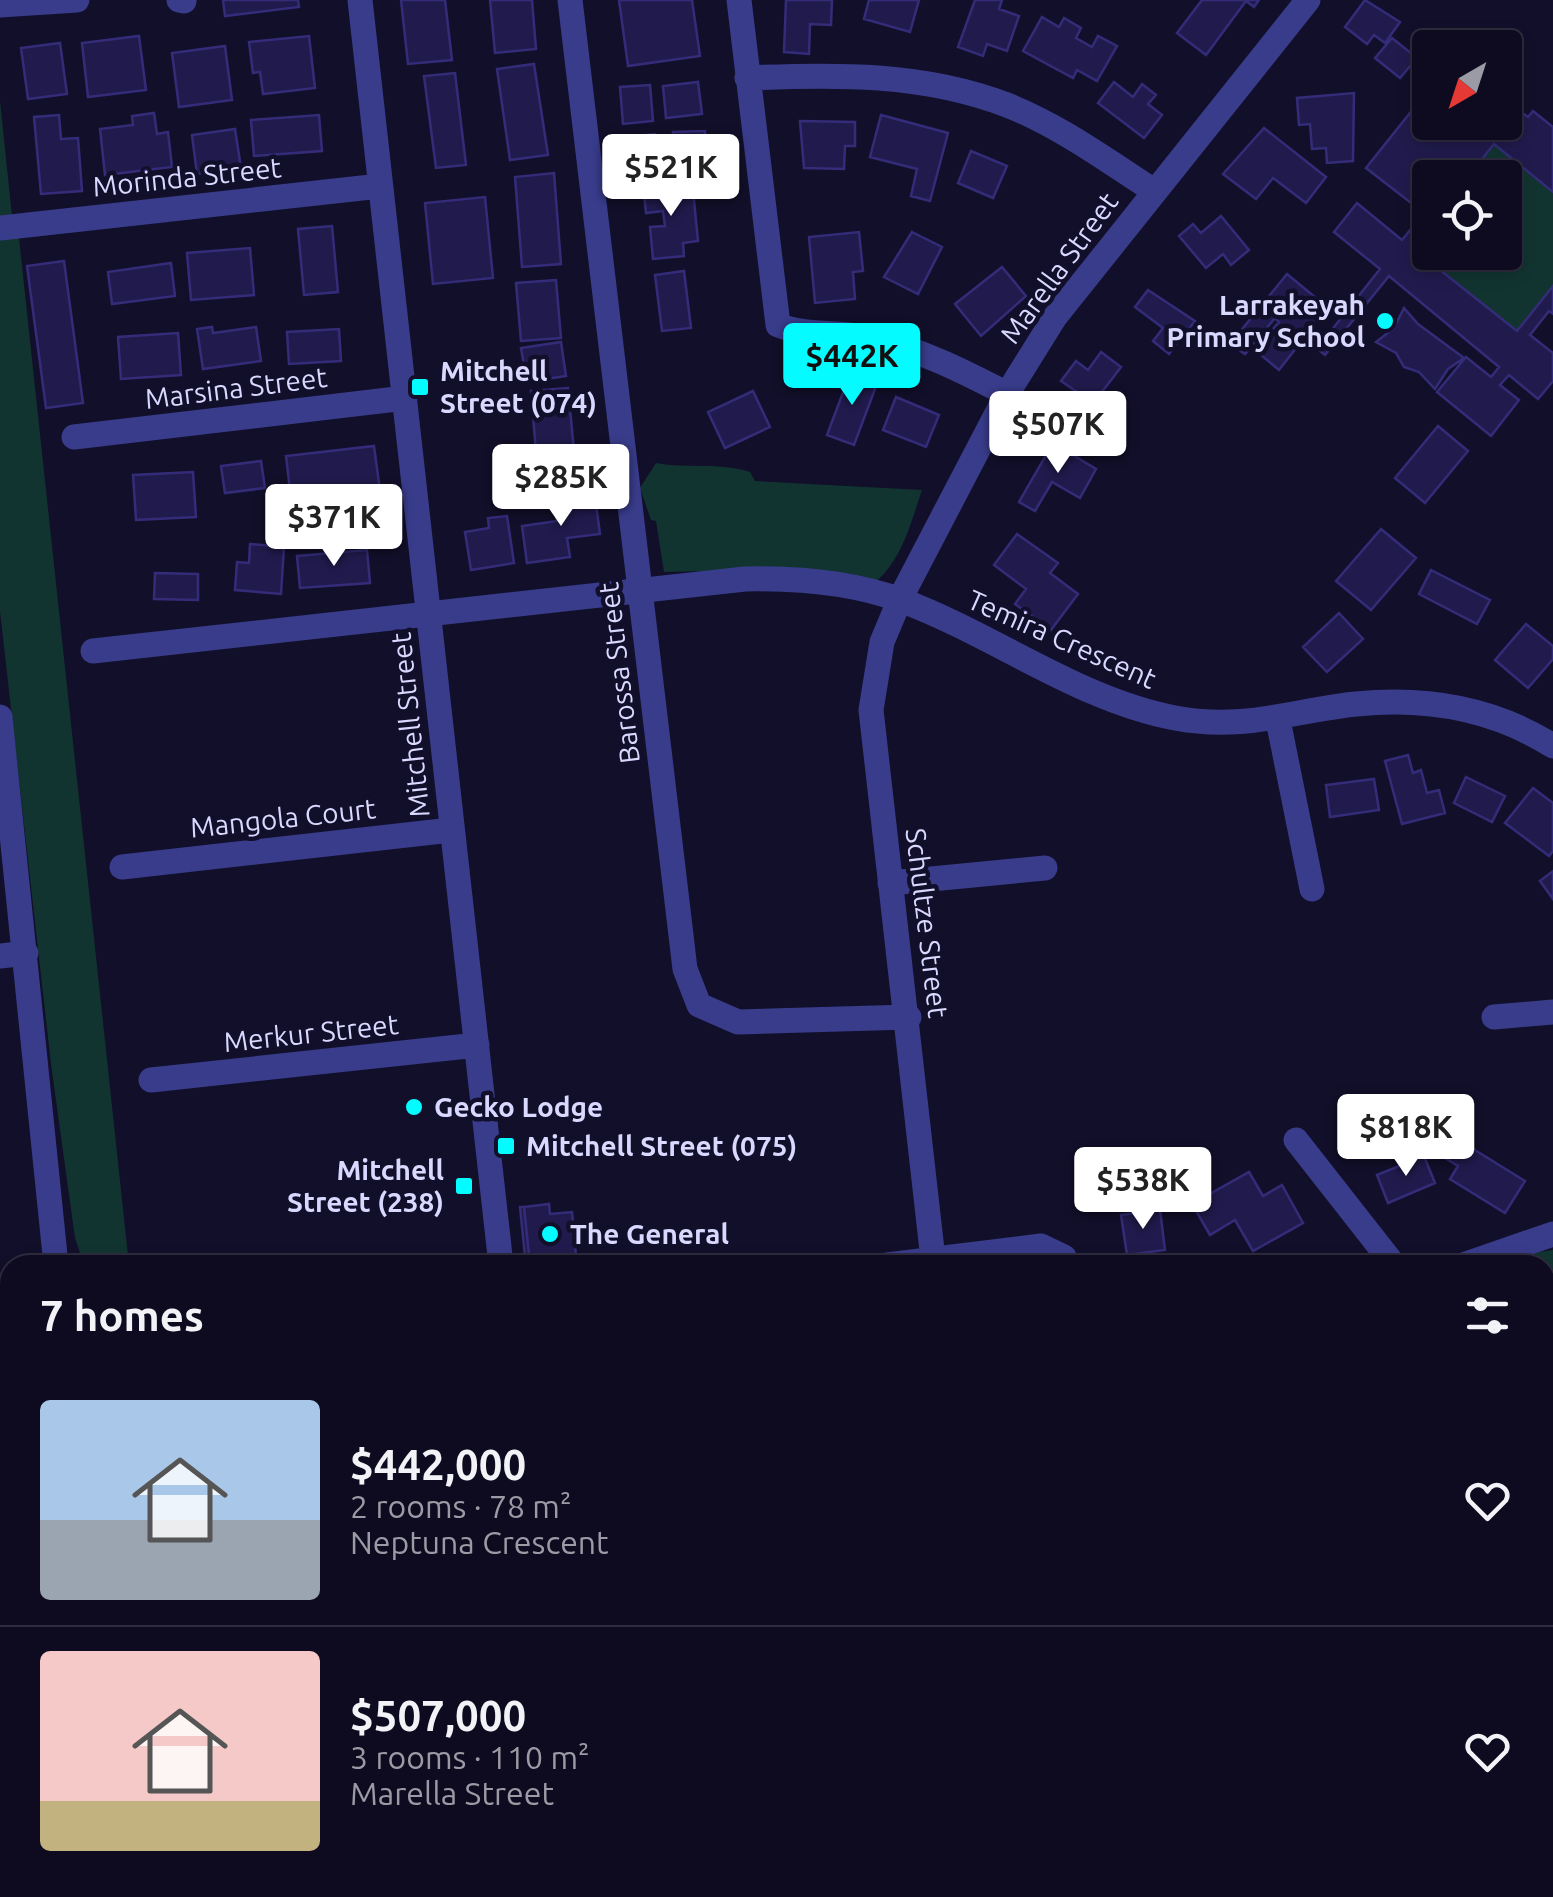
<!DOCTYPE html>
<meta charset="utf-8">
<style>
:root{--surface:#0e0b20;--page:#1c192d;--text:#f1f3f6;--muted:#9b9ba5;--line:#2e2b3e;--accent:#04fbff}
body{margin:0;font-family:Ubuntu,sans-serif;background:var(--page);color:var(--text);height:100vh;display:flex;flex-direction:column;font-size:38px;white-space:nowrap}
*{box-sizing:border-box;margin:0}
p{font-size:32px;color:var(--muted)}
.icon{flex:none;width:55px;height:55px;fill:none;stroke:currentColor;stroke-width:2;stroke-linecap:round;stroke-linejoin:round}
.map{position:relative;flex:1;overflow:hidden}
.drawer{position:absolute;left:0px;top:1255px;width:1555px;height:642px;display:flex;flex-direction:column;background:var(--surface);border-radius:30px 30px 0 0;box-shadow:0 5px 15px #0003,0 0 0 2px var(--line)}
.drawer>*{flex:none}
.needle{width:65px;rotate:219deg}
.buttons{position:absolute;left:1412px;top:30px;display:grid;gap:20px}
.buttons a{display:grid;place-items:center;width:110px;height:110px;border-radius:10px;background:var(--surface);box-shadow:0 5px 15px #0003,0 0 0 2px var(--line);font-size:50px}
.price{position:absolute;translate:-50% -85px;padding:0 22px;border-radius:10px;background:#fff;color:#222;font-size:32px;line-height:65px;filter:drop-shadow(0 2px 5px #0008)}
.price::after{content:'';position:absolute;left:50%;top:60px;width:30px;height:22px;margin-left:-15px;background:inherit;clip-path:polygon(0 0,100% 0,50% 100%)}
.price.selected{background:var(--accent);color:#111}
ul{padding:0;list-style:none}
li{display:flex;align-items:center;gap:30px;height:250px;padding:0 40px}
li+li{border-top:2px solid var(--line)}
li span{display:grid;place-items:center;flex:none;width:280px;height:200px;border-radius:10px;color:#555}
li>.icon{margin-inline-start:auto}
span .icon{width:120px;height:120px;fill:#fffc;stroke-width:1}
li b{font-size:42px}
h2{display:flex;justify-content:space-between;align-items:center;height:120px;padding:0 40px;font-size:42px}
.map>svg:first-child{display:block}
</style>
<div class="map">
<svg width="1553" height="1897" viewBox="0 0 1553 1897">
<rect width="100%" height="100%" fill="#120f2a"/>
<path fill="#123430" d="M0,101L12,216L0,218Z
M1494,144L1553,192V286L1517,331L1411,247L1430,224V252H1505V178L1467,177Z
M19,238L129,1265H84L75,1238L51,1064L0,611V240Z
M656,463C687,469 720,462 750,472L755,481L922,490C910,525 902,561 872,585L795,569L664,572L656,521L651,520L640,488Z
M1553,1250V1897H1328L1322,1888H1545V1265H1494L1519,1255Z
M10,1366V1491L0,1501V1367Z
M10,1549V1654L0,1672V1558Z
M195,1888H1230L1216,1897H198Z"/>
<path fill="#201b4c" stroke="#342c79" stroke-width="2.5" d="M223,0H298L299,7L225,16Z
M401,0H445L452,60L408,64Z
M490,0H532L536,49L495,53Z
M619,0H692L700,56L628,66Z
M786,0H832L831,25L810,24L809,54L784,52Z
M869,0H919L910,32L864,19Z
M975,0H1002L999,9L1019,16L1007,51L987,44L983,56L958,47Z
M1202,0H1259L1254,7L1246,1L1206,55L1177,33Z
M1365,0L1400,22L1385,43L1374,35L1367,44L1345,27Z
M1042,17L1059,27L1064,18L1081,28L1076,38L1092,47L1098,36L1117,46L1097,81L1077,70L1073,78L1023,51Z
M139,36L146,90L88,97L82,43Z
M309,36L315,88L263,94L260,72L253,73L249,42Z
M1392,38L1417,58L1400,78L1375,58Z
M60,43L67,94L28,99L21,48Z
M225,46L232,100L179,107L172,53Z
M534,64L548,155L510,160L497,69Z
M455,73L466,165L436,168L424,76Z
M698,82L702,114L666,118L663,86Z
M1114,82L1133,97L1142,84L1156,95L1148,104L1162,115L1144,138L1098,103Z
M650,85L653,121L623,124L620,87Z
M1354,93L1353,161L1327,163L1326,148L1312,149L1310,124L1299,125L1297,98Z
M1425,94L1430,98V122H1460L1483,141L1498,122H1505L1512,105L1528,117L1533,111L1553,127V192L1494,144L1467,178H1430V224L1411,247L1517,331L1553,286V314L1549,311L1530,335L1553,353V381L1538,399L1509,375L1500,385L1519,400L1491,436L1437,392L1466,357L1491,377L1499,367L1389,276L1325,355L1304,338L1279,370L1255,350L1279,322L1275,318L1245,354L1230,344L1287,274L1327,307L1309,329L1323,341L1380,269L1334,232L1357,203L1402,240L1424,213L1366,168Z
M154,113L157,134L168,132L172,167L105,175L100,129L133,125L132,116Z
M59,115L61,139L78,138L82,191L41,194L34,117Z
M319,115L322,151L254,156L251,120Z
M881,115L948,133L930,201L911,196L917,169L870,157Z
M800,121L855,122V146H845L844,169L804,168Z
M1264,128L1326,177L1306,203L1273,178L1256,199L1223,174Z
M235,129L241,168L197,174L192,135Z
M705,131L707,165L674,166L673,132Z
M655,134L659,169L630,173L625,137Z
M971,151L1007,166L993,198L958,183Z
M554,173L561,264L522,267L515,177Z
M673,180L674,193L693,190L698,241L683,243L684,256L653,259L650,227L665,226L663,211L646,213L643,183Z
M485,197L493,278L433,284L425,203Z
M1221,216L1249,250L1231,265L1223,254L1206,268L1179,236L1193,224L1201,233Z
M332,226L338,292L304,295L298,229Z
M859,232L863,271L853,272L855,299L815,303L809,237Z
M912,232L942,247L918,294L884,277Z
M250,248L254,295L191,300L187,253Z
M64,261L83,403L46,408L27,266Z
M171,263L175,296L112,304L108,272Z
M1002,267L1026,296L981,336L955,304Z
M684,271L691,328L662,331L655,275Z
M556,280L561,338L521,341L516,283Z
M1148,290L1195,321L1169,354L1153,341L1163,328L1135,307Z
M1404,308L1418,324L1464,358L1448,369L1435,389L1419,372L1404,367L1396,353L1376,342L1394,328Z
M212,327L213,333L256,327L261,361L203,369L197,329Z
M339,329L341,361L289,364L287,332Z
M178,333L181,375L121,379L118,337Z
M561,342L566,376L527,382L521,348Z
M1101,352L1121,367L1089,409L1076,400L1080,394L1061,381L1076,361L1088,370Z
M851,371L878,381L854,445L827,435Z
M568,388L575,461L537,464L531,391Z
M753,391L770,427L725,448L708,412Z
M896,397L939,415L926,447L883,430Z
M1438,426L1468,451L1425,503L1395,478Z
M1053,443L1096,469L1080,498L1052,482L1035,511L1019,502Z
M374,446L382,505L293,516L286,456Z
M261,461L265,488L225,493L221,466Z
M193,472L196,517L136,520L133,475Z
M584,493L585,505L596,504L600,534L567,538L570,557L527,563L522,526L557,521L553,498Z
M507,516L514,563L471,570L465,532L489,528L488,518Z
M1381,529L1416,558L1371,610L1336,581Z
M1017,534L1058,563L1050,573L1078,594L1051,630L1015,604L1026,589L994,565Z
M250,544L284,547L281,594L235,590L237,562L249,563Z
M367,550L370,583L300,588L297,556Z
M1431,570L1490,600L1477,624L1419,594Z
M155,573L198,574V600L154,599Z
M1339,613L1363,639L1327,672L1303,647Z
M1526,624L1553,646V659L1528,688L1495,660Z
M1408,755L1413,773L1421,770L1427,793L1439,790L1445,813L1402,824L1385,761Z
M1466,777L1505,796L1492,822L1454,803Z
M1374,779L1379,810L1330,817L1326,785Z
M1533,788L1553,803V851L1549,856L1505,823Z
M1553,871V899L1540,881Z
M1449,1134L1525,1181L1505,1213L1450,1179L1458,1166L1437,1153Z
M1424,1156L1435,1183L1388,1203L1377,1175Z
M1249,1172L1263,1196L1282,1185L1303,1223L1253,1251L1235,1220L1210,1235L1192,1204Z
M549,1204L550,1214L572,1212L576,1256L536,1260L529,1255L524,1207Z
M520,1207H524L529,1255L536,1260L576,1256L577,1260L537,1265L525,1257Z
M1160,1210L1165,1250L1127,1255L1121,1215Z
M577,1260V1265H537Z"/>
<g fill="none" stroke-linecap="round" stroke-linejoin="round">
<path stroke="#393c8b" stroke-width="25" d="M179,0L184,1
M360,0L501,1265
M570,0L685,969L699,1005L738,1022L909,1017
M739,0L778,325C808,337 838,331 870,338C919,349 963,371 1007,394
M0,5L77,0
M747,78C836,74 923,73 1007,105C1060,126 1106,160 1154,191
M0,228L380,186
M74,437L405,398
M93,651L745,579C795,578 855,583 903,601C994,635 1079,700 1175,718C1243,731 1291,711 1356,704C1426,697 1493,708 1553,746
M0,717L56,1265
M1278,720L1312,889
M122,867L451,830
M890,883L1045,868
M0,956L26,953
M1494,1017L1553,1012
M151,1080L477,1045
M1296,1140L1394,1265
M933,1259L871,710L882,642L900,599L1007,394L1055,317L1308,0
M887,1265L1041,1246L1064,1257V1265
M1463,1265L1553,1234
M0,1530L10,1520
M169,1888L171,1897
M988,1897L997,1888"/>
</g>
<g fill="#04fbff" stroke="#120f2a" stroke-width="4">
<circle cx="1385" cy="321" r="10"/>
<rect x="410" y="377" width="20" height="20" rx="5"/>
<circle cx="414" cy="1107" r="10"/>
<rect x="496" y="1136" width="20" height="20" rx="5"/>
<rect x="454" y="1176" width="20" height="20" rx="5"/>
<circle cx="550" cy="1234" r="10"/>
</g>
<g text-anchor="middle" stroke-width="9" stroke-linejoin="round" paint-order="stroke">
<g font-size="28" fill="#d9d8ff" stroke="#120f2a">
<text transform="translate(187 177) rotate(-6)" y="10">Morinda Street</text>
<text transform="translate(1059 268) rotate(-54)" y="10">Marella Street</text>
<text transform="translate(236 388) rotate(-7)" y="10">Marsina Street</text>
<text transform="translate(1062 639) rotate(24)" y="10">Temira Crescent</text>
<text transform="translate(619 673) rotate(-97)" y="10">Barossa Street</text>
<text transform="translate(410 725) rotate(-96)" y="10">Mitchell Street</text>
<text transform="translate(283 818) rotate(-6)" y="10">Mangola Court</text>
<text transform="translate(927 923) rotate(83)" y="10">Schultze Street</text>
<text transform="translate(311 1033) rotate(-6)" y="10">Merkur Street</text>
</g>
<g font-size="28" font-weight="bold" fill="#d9d8ff" stroke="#120f2a" text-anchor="start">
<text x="1365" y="315" text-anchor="end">Larrakeyah<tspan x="1365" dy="32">Primary School</tspan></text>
<text x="440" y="381">Mitchell<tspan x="440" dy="32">Street (074)</tspan></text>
<text x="434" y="1117">Gecko Lodge</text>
<text x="526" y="1156">Mitchell Street (075)</text>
<text x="444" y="1180" text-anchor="end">Mitchell<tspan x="444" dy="32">Street (238)</tspan></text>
<text x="570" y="1244">The General</text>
</g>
</g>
</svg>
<div class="buttons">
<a><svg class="needle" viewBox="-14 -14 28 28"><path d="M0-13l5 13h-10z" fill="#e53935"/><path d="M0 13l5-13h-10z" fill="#9b9ba5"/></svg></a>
<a><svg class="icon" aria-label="locate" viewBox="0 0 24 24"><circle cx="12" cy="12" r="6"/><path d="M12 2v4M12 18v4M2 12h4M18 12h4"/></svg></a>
</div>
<b class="price" style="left:671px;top:219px">$521K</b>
<b class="price selected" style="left:852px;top:408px">$442K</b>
<b class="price" style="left:1058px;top:476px">$507K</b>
<b class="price" style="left:561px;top:529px">$285K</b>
<b class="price" style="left:334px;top:569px">$371K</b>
<b class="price" style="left:1406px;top:1179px">$818K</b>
<b class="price" style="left:1143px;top:1232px">$538K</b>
<section class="drawer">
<h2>7 homes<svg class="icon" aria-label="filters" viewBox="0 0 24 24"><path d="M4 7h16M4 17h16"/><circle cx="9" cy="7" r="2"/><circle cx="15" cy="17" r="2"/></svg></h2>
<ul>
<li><span style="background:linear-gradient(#a9c7e8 60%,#9aa5b1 0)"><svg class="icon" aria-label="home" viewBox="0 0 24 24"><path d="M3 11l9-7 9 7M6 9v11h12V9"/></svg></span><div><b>$442,000</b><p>2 rooms · 78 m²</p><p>Neptuna Crescent</p></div><svg class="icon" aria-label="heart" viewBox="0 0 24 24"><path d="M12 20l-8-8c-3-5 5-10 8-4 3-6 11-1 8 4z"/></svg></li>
<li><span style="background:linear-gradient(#f6c9c9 75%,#c2b280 0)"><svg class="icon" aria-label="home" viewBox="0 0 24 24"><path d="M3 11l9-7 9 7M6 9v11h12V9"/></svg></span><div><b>$507,000</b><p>3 rooms · 110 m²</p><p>Marella Street</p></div><svg class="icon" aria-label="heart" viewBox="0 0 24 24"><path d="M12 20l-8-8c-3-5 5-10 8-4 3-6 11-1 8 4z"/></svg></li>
</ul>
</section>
</div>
